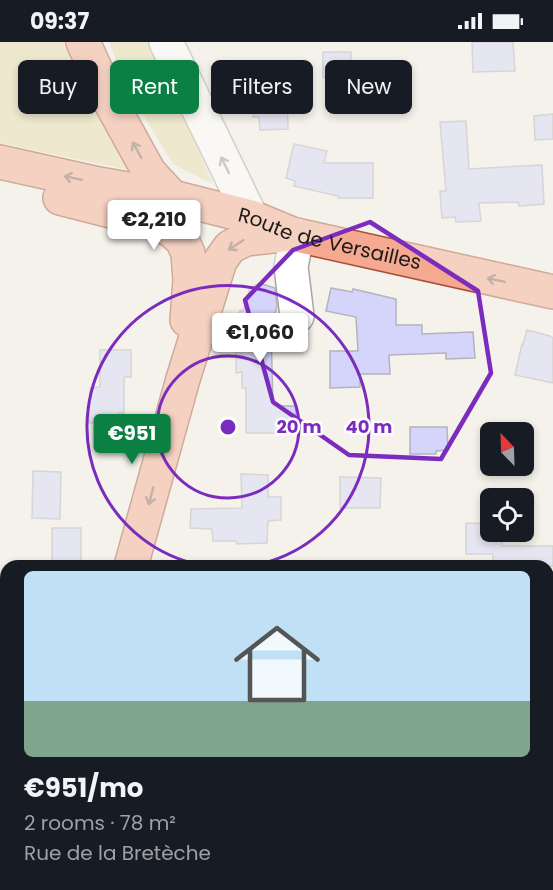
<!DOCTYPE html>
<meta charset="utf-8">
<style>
:root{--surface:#171b24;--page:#242831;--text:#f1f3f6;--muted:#9ea1a6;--accent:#0b8043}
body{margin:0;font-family:Poppins,sans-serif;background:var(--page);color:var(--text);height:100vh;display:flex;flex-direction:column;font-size:22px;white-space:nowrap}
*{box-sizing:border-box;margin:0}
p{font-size:20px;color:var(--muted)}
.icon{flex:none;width:33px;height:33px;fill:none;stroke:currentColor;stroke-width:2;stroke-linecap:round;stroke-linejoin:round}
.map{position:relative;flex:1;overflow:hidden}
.details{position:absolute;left:0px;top:518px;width:554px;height:332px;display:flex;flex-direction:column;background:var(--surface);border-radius:18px 18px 0 0;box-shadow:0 3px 9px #0003}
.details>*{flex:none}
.top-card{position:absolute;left:18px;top:18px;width:518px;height:54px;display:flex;gap:12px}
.needle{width:39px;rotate:337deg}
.fabs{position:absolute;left:480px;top:380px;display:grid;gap:12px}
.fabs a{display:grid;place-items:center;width:54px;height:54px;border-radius:9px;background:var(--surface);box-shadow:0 3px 9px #0003;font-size:30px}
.price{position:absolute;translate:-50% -51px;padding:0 14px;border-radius:6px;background:#fff;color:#222;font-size:20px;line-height:39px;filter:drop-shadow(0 2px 3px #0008)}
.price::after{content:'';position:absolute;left:50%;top:36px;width:18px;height:14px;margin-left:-9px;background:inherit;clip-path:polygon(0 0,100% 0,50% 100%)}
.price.selected{background:var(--accent);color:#fff}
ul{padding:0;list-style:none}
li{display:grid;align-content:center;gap:12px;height:318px;padding:0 24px}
li span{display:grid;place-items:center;height:186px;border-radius:9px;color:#555}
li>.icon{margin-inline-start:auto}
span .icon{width:108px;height:108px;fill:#fffc;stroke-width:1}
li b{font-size:26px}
.pill{padding:0 21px;border-radius:9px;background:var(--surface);box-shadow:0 3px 9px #0003;font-size:21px;line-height:54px}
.pill.selected{background:var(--accent);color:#fff}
.status{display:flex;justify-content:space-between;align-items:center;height:42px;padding:0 30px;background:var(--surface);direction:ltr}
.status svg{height:16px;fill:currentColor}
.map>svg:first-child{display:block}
</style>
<div class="status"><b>09:37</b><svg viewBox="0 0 49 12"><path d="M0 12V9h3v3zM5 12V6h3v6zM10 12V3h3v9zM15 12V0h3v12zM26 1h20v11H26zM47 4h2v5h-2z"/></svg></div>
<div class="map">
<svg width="553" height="848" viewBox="0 0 553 848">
<rect width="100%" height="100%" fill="#f4f2eb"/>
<path fill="#e6dcaa" d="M0,0H74L133,129L0,101Z
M109,0H151L213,142L173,122L128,48Z"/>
<path fill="#d5d4fb" stroke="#b3b3ba" stroke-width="1.5" d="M472,0H513L515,29L473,30Z
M323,10H351V35H323Z
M287,43L288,87L260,88L259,75H253V44Z
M553,72V97L535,98L534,74Z
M466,79L469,127L542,123L544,162L519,164L518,160L479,161L481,179L456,180L455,175L442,176L440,149H446L440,80Z
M294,102L327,109L324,121H373V156H338V154L294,144L295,139L286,136Z
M259,241L275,246L277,264L271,286L273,364H296L295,391H246V346H242V330L236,331V283L240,268L243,269L250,246Z
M331,246L352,250L353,247L396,257V283H422V292L473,290L475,316L446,317V311L389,313L390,332H360V345L330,346V309H358L356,275L326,269Z
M527,288L550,294L553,296V341L515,333L522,302L523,303Z
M100,308H131V335H124V371H119V381H89L90,346L100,345Z
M410,385H447L448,408L436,409V412H410Z
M33,429L61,430L60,477L32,476Z
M241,432L268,433V455H281V478L268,479L267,501L237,502L236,499H213L212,487L190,486L191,467L242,466Z
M340,435L381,436L380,466H340Z
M466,481L490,482V489H502V504H553V524H493V512H466Z
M52,486H81V524H52Z"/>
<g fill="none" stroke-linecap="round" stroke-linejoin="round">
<defs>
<path id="minor" d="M166,0L251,175
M297,274L291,225L297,193
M412,843L415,848
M240,848L256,843"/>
<g id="major">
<path d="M83,0L112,63L149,130L172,155"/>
<path id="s1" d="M0,120L99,142L172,155L251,175L292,192L553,250"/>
<path d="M60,156L154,180L172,189L182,198L188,211L190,238L187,278"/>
<path d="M131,524L183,337L220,219L230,205L246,197L290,192"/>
<path d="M548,606H553"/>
<path d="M37,848L38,843"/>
</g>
</defs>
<use href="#minor" stroke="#a8a79f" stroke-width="36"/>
<use href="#major" stroke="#a55237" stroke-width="36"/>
<use href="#minor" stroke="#fff" stroke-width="33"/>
<use href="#major" stroke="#f5a991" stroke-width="33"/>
</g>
<defs><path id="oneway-shaft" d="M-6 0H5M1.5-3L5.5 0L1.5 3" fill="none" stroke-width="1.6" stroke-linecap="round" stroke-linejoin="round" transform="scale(1.5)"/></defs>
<g stroke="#886254">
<use href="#oneway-shaft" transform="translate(137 108) rotate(-119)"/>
<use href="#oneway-shaft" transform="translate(73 136) rotate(-168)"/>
<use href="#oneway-shaft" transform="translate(236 203) rotate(147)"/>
<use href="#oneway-shaft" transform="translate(496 238) rotate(-168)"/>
<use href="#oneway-shaft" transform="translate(151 454) rotate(105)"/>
</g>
<use stroke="#989897" href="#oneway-shaft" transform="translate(225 123) rotate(-116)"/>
<path d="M0 0H553V848H0ZM370,180L478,249L491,331L441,417L349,413L273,360L245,258L293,208Z" fill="#f4f2eb" fill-opacity=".55" fill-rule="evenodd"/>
<path fill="none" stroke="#7b2cbf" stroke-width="4.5" stroke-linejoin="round" d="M370,180L478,249L491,331L441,417L349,413L273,360L245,258L293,208Z"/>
<g fill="none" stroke="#7b2cbf" stroke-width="3">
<circle cx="228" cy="385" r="71"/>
<path d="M201 523A141 141 0 1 1 255 523"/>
</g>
<g text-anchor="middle" stroke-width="5" stroke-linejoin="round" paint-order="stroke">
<g font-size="20" fill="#1b1b18" stroke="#fff">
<text dy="7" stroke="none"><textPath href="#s1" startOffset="339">Route de Versailles</textPath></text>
</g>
</g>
<circle cx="228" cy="385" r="9" fill="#7b2cbf" stroke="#fff" stroke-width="3"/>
<g font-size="18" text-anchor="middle" font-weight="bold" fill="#7b2cbf" stroke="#fff" stroke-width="5" stroke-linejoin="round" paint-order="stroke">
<text x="299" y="391">20 m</text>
<text x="369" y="391">40 m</text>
</g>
</svg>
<div class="fabs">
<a><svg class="needle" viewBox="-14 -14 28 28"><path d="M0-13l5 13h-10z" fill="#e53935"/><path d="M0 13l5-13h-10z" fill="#9ea1a6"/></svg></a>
<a><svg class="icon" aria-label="locate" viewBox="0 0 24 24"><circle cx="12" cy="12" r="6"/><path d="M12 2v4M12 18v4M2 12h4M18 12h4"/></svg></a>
</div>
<b class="price" style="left:154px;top:209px">€2,210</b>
<b class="price" style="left:260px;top:322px">€1,060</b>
<b class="price selected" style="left:132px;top:423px">€951</b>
<div class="top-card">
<a class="pill">Buy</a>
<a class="pill selected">Rent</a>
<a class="pill">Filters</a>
<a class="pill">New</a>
</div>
<section class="details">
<ul>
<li><span style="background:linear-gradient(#bfe0f5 70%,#7fa58c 0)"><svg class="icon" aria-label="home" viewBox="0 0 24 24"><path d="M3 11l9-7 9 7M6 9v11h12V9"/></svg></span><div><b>€951/mo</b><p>2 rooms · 78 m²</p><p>Rue de la Bretèche</p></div></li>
</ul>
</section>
</div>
